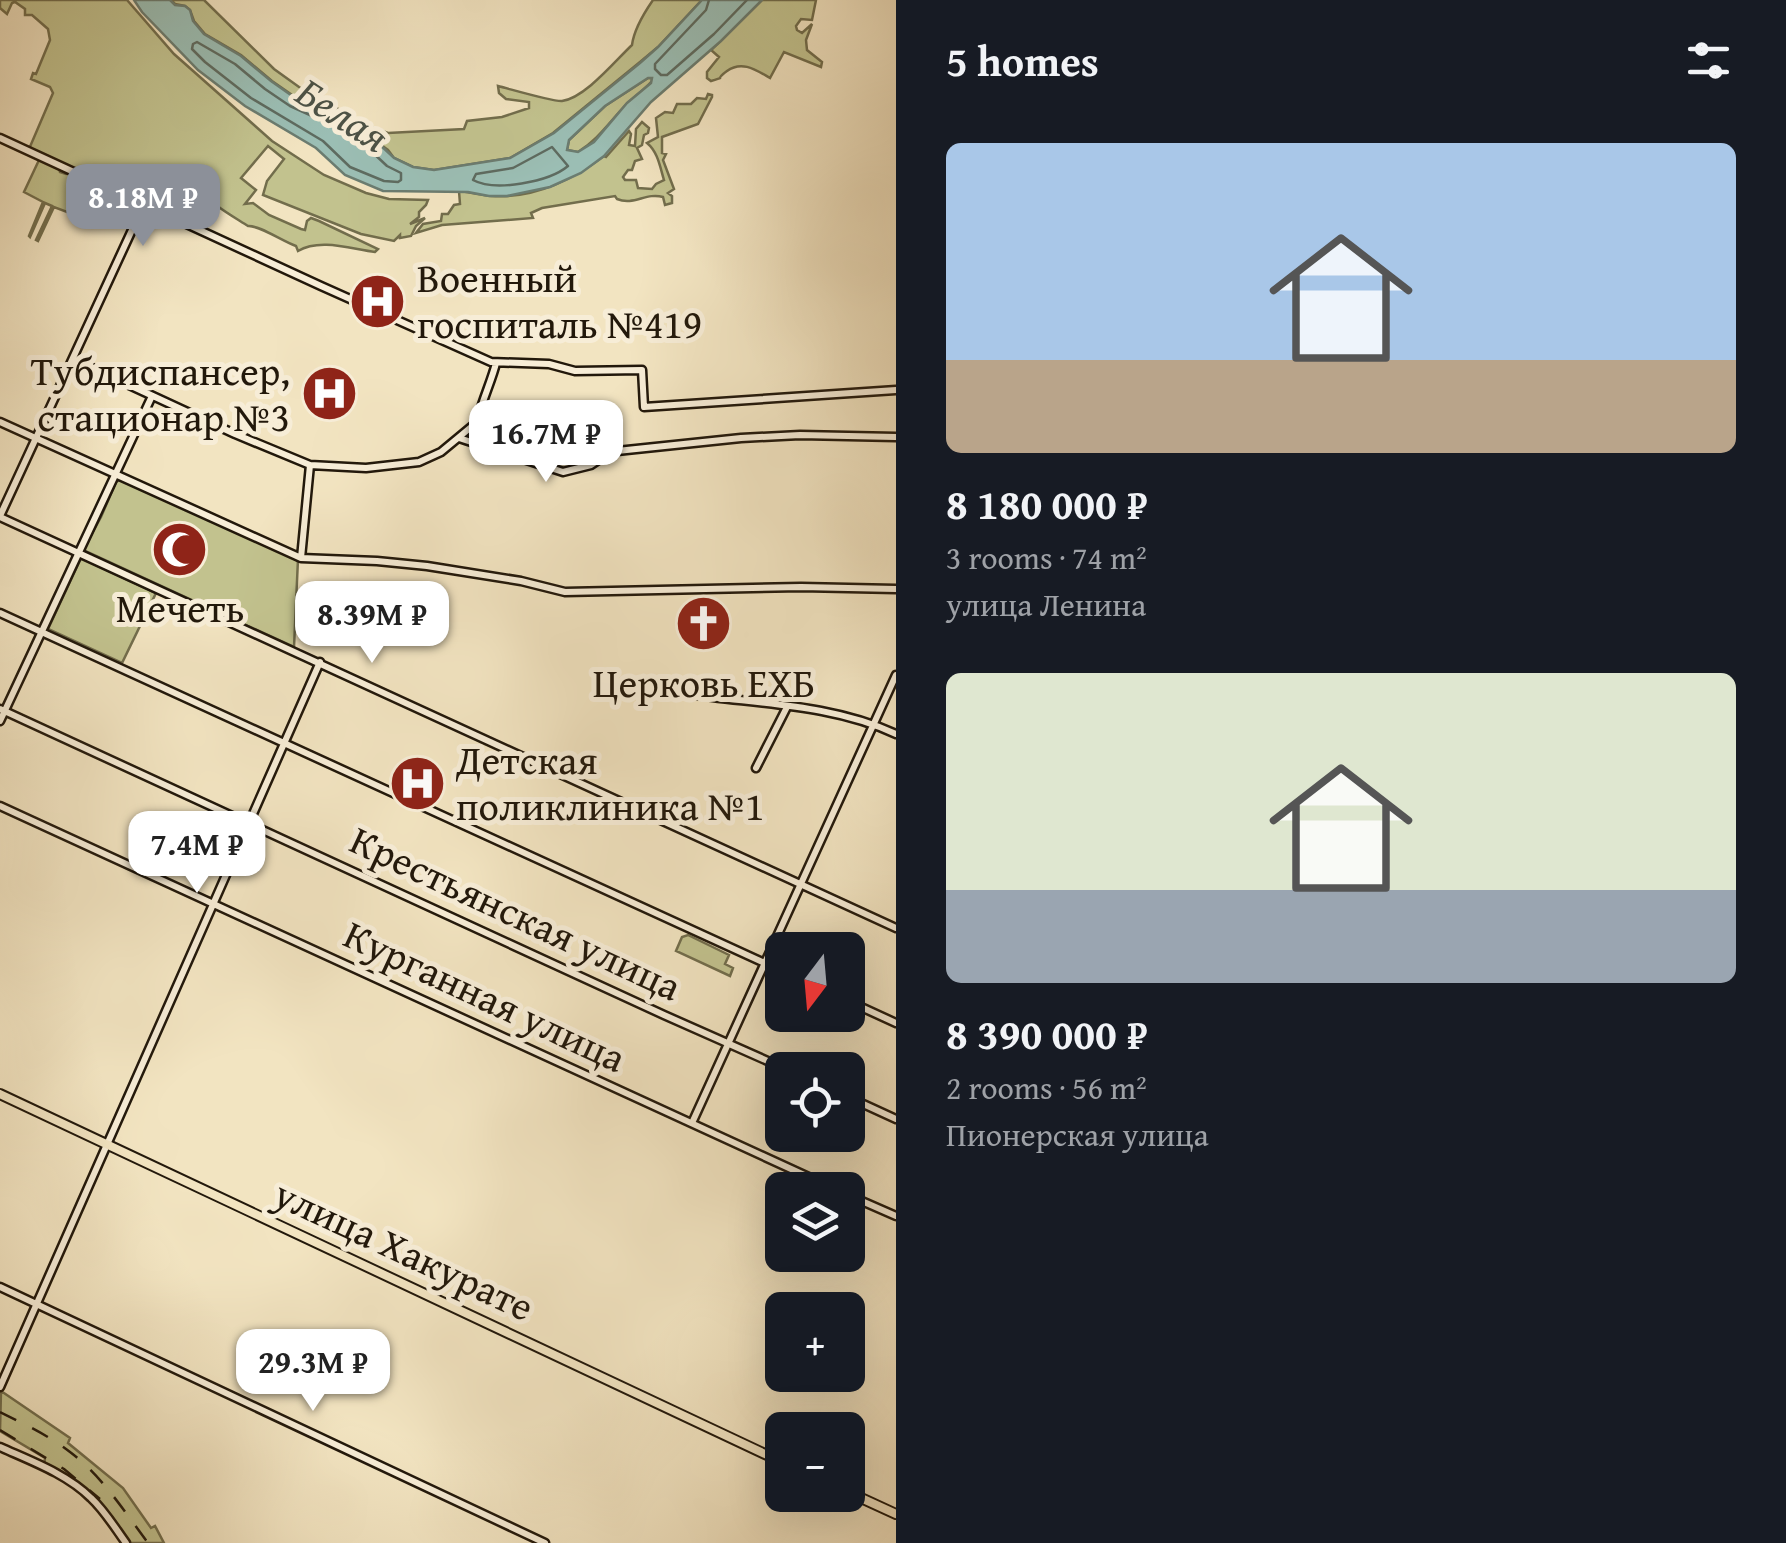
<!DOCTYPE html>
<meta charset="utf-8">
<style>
:root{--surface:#171b24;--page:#20242c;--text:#f1f3f6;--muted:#9ea1a6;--accent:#8c9099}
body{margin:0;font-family:"Gentium Book Plus",serif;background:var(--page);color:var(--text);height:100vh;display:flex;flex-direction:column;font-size:38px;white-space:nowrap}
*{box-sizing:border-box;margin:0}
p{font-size:32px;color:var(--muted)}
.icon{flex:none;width:55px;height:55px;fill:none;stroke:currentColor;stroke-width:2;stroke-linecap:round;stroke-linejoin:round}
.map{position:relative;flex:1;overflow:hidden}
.drawer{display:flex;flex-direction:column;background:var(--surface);width:890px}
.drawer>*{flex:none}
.needle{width:65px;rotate:196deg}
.fabs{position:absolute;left:765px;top:932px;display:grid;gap:20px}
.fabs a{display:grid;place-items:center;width:100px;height:100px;border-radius:15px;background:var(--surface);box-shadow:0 10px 40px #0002;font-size:50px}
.price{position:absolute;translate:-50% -85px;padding:0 22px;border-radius:20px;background:#fff;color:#222;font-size:32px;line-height:65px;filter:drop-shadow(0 2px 5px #0008)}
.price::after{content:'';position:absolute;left:50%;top:60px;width:30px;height:22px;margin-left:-15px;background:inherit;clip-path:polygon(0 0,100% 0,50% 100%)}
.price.on{background:var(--accent);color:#fff}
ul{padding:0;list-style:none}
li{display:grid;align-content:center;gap:20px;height:530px;padding:0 50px}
li span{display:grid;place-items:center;height:310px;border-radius:15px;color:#555}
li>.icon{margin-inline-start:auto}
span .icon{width:180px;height:180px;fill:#fffc;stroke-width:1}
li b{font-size:42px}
h2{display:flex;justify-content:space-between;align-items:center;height:120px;padding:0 50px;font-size:42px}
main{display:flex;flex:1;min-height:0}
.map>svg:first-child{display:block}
</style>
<main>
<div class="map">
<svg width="896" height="1543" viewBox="0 0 896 1543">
<rect width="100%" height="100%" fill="#f2e4c1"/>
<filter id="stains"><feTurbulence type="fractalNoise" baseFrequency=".002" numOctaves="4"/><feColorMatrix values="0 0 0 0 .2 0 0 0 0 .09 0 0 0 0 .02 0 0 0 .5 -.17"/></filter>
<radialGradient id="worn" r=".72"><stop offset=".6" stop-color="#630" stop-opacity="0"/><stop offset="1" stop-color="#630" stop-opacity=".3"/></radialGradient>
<path fill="#c2c28e" stroke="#726d4c" stroke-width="2.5" d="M0,0H127L174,54L272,141L324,175L366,193L389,199L428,200L426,205L419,212V217L410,224L425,218L416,226L411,236L400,238V235L394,241L361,234L263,195L267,181L284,159L268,146L241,178L256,190L245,204L253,203L269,215L301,229L305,230L307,221L311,218L319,221L378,249L375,252C351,249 320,238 298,251L296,246C282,241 259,225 248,226C237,219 225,212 216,205H209L198,225L29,149L53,93L50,87L31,79L33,73L36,74L50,40L48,29L32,15H25V9L15,2L12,3L7,14L0,8Z
M171,0H204L274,69L299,87L369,126L388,133L464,129L467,121L502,117L529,108V102L506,99L499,93L498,86C510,89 554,102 562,101C585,98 615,61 632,45C634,29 644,13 653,0H702L658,47L640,62L553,133L510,158L434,170L413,167L394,158L388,150L367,135L361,127L295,97L272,81L241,55L205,34L194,21L190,10L185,6L175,4Z
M762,0H816L812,20L801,19L796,26L797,30L802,33L812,24L806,40L807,50L822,62L821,67L784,52L770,78C756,70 742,60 727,71C712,82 729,75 711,81L707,78V72L719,57L711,50Z
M648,78H652V81C644,90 635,96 627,104C610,121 599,139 578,152L567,150L569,140L605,106Z
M708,94L712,95V97L698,124L662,137V153L666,154L663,160L674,189L668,193L672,196V203L665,205L663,197C646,192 634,206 617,199L615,196L542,208L531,213L533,218L442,225L416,233L423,224L441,221L442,214H448L454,205L460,204L459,191C470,192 481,195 491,196C533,199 572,180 604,156L606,157L629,131L631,134L629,145L635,146L636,129L642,122L649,128L648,133L644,135L642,145L637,148L642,159L635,161L632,170H628L623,177L625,180H636L638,188L652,189L656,184L664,180C660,167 658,152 647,143L658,137L656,118L665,112L673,113L677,104H691L697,98L706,99Z
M39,160L59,168L60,172L66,174L70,173L91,182L75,215L54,207L38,241L36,240L52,206L45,203L30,237L29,236L43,202L24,192Z
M120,480L298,559L294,647L83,550L101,517L116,482Z
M81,558L156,593L122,663L48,629Z
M688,935L729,955L725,964L733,968L730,976L676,951L682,937Z
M1,1391L70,1438L68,1443L123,1488L151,1528L155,1526L164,1543H127L103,1508L44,1466L45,1458L0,1431Z"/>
<path fill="#9bbeb4" stroke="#6b7c70" stroke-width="2.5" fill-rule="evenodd" d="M134,0H170L175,5L185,6L190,10L193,21L204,34L241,56L271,81L295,98L361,127L394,158L413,167L434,170L510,158L554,133L640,63L658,47L702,0H762L721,41L651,102L604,156L581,173L550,187L507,196H489L468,192L383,191L345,175L316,148L245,106L198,70L142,12ZM648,78H652L651,83L627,103L594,142L578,152L567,150L569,140L605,106Z"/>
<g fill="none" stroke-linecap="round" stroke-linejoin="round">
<path stroke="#5e6b60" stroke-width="2.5" d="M709,0L706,10L655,64V69L661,75H667L714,34L747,0
M197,42L235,64L265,89L290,106L354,135L387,166L401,173V180L398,182L384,181L350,167L323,141L251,98L205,62L192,49L193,44Z
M552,147L568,166C549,182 495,192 473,180L476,174L513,168Z"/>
<defs>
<path id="secondary" d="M0,138L321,286L491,362L549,364L575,371L642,370L644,407L896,390
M73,359L235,434L310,465L366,468L419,462L441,452L476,423
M0,422L301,558L377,561L427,566L521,581L565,592L801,587L896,589
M459,438L563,472L591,465L609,453L617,451L741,438L800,435L896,437
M476,443C471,423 491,385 496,363
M0,516L144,204
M0,517L896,928
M301,558L310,465
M0,613L782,971
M689,694C758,704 832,704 896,734
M0,709L664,1015L788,1070
M0,721L152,396
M756,768L787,707
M0,806L837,1190
M848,1001L896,1023
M848,1097L896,1119
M692,1123L896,675
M848,1195L896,1216
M0,1287L545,1543
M0,1387L320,662
M0,1447C31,1461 67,1474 91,1498C105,1511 115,1528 126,1543"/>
<path id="primary" d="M0,1094L782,1462
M848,1492L896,1514"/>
</defs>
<use href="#secondary" stroke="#22180b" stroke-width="11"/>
<use href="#primary" stroke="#22180b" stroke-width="12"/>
<use href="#secondary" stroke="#f7edd7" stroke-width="6"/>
<use href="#primary" stroke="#f2e4c1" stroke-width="8"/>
<path stroke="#22180b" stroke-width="2.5" stroke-dasharray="18 18" stroke-linecap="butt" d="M0,1412C24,1424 48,1435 70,1452C102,1476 124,1511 148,1543
M0,1430L64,1469L100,1499"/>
</g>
<defs>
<symbol id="hospital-disc" viewBox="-11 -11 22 22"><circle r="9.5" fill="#8f2418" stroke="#f7edd7"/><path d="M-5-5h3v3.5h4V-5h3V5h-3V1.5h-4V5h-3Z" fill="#fff"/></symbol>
<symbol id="mosque-disc" viewBox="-11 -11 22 22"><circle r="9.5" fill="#8f2418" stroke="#f7edd7"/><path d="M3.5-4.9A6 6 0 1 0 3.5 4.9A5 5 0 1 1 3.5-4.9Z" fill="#fff"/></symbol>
<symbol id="church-disc" viewBox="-11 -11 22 22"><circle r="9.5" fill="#8f2418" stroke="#f7edd7"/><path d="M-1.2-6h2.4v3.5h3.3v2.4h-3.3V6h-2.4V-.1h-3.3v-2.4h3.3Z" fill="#fff"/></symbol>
</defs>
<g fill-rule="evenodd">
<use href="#hospital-disc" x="346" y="270" width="63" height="63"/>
<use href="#hospital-disc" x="298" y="362" width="63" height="63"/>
<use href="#mosque-disc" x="148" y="518" width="63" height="63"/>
<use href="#church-disc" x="672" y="592" width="63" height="63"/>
<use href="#hospital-disc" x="386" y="752" width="63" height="63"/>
</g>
<g text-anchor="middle" stroke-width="10" stroke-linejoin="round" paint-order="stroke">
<g font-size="40" fill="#22180b" stroke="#f7edd7" text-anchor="start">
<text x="417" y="292">Военный<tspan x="417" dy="46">госпиталь №419</tspan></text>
<text x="290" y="385" text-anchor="end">Тубдиспансер,<tspan x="290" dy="46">стационар №3</tspan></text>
<text x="180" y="622" text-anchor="middle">Мечеть</text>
<text x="704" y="697" text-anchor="middle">Церковь ЕХБ</text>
<text x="456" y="774">Детская<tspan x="456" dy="46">поликлиника №1</tspan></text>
</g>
<g font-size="40" fill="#22180b" stroke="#f7edd7">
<text transform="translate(516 913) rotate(25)" y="14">Крестьянская улица</text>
<text transform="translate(485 996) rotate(25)" y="14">Курганная улица</text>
<text transform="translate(404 1250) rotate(25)" y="14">улица Хакурате</text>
</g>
<g font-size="42" font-style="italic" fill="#4c5246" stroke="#f7edd7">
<text transform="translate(343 114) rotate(33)" y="15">Белая</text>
</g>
</g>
<rect width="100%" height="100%" filter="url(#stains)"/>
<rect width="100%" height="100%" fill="url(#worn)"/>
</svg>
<div class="fabs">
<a><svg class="needle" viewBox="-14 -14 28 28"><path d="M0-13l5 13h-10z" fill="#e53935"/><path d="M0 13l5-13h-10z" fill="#9ea1a6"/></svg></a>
<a><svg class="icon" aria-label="locate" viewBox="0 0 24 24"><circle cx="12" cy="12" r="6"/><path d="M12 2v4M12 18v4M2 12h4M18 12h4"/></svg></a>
<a><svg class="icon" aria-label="layers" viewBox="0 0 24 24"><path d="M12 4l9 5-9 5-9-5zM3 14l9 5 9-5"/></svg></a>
<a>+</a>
<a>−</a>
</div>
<b class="price on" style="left:143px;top:249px">8.18M ₽</b>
<b class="price" style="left:546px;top:485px">16.7M ₽</b>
<b class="price" style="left:372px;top:666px">8.39M ₽</b>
<b class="price" style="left:197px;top:896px">7.4M ₽</b>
<b class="price" style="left:313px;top:1414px">29.3M ₽</b>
</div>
<section class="drawer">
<h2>5 homes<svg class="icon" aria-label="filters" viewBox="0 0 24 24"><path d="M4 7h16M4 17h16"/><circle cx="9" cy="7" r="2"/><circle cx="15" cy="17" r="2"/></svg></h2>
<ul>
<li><span style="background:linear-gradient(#a9c7e8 70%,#b9a48a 0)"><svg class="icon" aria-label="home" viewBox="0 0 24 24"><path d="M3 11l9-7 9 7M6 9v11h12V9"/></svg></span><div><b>8 180 000 ₽</b><p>3 rooms · 74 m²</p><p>улица Ленина</p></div></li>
<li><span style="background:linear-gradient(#dfe7d0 70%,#9aa5b1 0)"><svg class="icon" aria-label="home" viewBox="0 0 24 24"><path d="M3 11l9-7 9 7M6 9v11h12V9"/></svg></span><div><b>8 390 000 ₽</b><p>2 rooms · 56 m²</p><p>Пионерская улица</p></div></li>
</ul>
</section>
</main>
